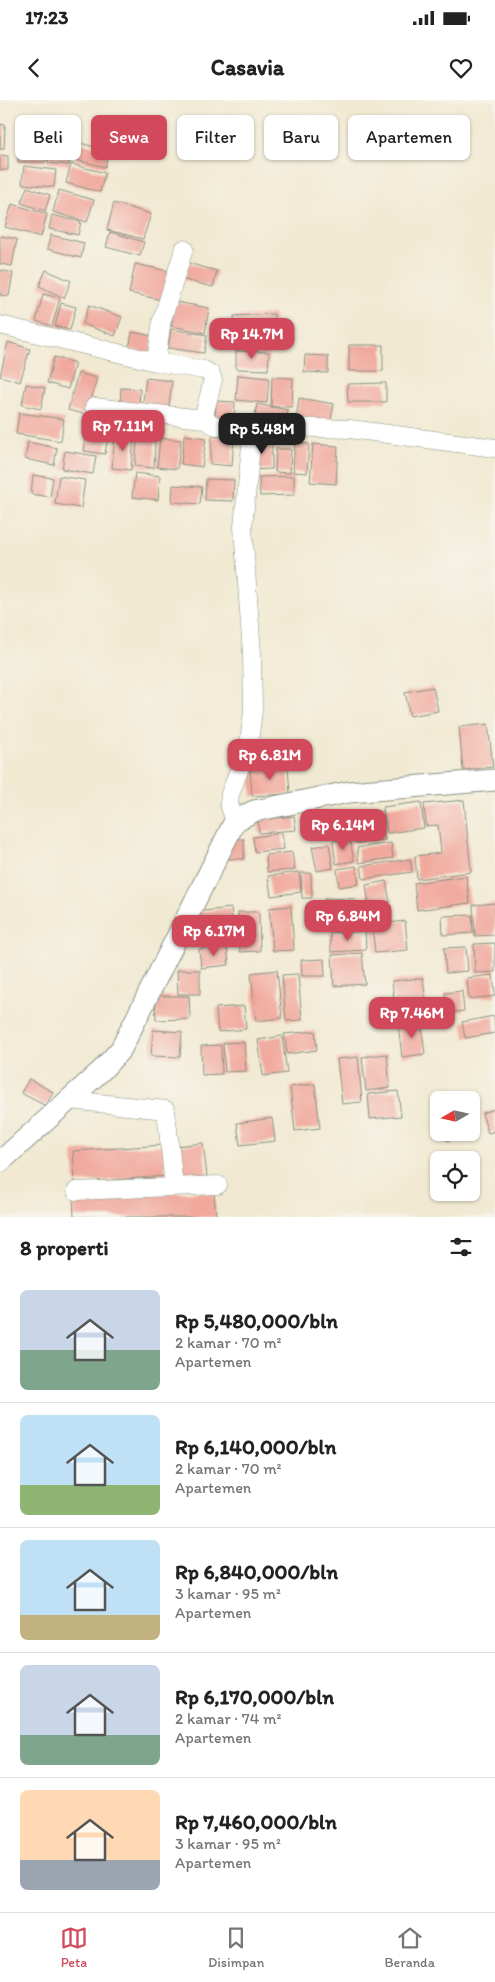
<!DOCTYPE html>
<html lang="id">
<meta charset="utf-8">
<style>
:root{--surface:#fff;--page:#f2f2f2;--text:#222;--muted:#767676;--line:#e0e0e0;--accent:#d1495b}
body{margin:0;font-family:Itim,sans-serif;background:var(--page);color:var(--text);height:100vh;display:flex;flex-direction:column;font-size:19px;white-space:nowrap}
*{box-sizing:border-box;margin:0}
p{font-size:16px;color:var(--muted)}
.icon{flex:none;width:28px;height:28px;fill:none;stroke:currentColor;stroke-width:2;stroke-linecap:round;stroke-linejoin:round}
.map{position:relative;height:1117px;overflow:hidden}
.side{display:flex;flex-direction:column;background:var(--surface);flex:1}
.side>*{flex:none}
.top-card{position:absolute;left:15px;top:15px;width:465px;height:45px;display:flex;gap:10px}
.needle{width:32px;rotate:261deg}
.controls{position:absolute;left:430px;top:991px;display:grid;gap:10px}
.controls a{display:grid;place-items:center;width:50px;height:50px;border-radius:8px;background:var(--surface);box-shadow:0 1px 4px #0004;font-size:25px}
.price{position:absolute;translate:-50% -42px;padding:0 11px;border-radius:10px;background:var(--accent);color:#fff;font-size:16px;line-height:32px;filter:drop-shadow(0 1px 2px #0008)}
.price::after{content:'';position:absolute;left:50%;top:30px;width:15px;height:11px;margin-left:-8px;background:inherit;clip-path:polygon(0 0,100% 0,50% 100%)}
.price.selected{background:#222;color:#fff}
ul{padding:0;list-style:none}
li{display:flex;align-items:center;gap:15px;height:125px;padding:0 20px}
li+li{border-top:1px solid var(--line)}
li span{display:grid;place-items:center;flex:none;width:140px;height:100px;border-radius:8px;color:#555}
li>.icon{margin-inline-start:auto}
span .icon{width:60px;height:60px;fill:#fffc;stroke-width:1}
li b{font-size:21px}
h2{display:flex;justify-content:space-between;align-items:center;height:60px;padding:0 20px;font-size:21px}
.pill{padding:0 18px;border-radius:8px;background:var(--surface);box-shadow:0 1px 4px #0004;font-size:18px;line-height:45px}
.pill.selected{background:var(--accent);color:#fff}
.status{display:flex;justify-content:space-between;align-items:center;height:35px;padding:0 25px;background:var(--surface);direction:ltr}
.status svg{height:14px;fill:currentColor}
header{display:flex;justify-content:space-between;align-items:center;height:65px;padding:0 20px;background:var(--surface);font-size:22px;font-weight:700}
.dock{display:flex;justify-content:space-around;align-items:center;height:70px;border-top:1px solid var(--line);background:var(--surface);font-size:14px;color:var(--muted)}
.dock a{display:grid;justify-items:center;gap:2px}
.dock .selected{color:var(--accent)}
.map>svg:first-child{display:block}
</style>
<div class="status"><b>17:23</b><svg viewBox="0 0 49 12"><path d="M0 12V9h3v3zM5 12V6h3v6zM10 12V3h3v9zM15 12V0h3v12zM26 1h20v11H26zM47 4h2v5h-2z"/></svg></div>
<header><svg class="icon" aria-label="back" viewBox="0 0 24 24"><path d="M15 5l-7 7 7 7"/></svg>Casavia<svg class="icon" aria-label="heart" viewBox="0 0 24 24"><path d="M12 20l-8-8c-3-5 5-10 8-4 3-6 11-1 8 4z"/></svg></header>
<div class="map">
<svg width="495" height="1117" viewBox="0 0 495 1117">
<rect width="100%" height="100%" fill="#f7f3e8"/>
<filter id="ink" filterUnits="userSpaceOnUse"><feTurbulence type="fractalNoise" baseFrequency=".02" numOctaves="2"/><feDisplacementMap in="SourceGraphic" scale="10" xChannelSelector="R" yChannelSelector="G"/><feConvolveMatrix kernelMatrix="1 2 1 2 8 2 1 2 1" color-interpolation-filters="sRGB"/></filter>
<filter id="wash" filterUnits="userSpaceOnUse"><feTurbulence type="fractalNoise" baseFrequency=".0096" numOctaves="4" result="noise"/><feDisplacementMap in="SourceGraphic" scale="20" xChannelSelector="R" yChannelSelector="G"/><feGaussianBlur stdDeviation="1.12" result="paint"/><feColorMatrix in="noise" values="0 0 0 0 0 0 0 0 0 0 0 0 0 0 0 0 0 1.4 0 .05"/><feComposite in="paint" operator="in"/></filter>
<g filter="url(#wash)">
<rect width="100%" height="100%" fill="#f1e9d2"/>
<g id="blocks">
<path fill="#f1a99e" d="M0,24L5,25L4,49H0Z
M51,40L71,42L69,65L48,63Z
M19,41H46V62H18Z
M80,43L109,51L105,67L76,60Z
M0,55L8,56V70H0Z
M71,64L105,73L100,92L66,83Z
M24,66L56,70L54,87L22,84Z
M27,87L50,95L45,111L21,103Z
M59,90L94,100L87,122L53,112Z
M114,103L151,114L143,139L107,130Z
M12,104L47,114L41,137L5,127Z
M52,115L81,122L78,135L49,129Z
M110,132L144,142L140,156L106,147Z
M51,135L84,143L81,158L47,149Z
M0,136L17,139L12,166L0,164Z
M188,163L217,171L213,187L184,180Z
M135,164L168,171L162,200L129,193Z
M0,170L13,173L9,196L0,195Z
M46,170L71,181L64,198L39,186Z
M43,194L60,198L52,226L36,221Z
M176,202L209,208L205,233L171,226Z
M61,203L76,207L70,230L55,226Z
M89,205L122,217L115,236L83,224Z
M274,214L276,244L235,245L234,216Z
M171,229L207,235L204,253L168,248Z
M132,232L153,236L150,254L129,249Z
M8,242L30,249L20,282L0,276Z
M349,245H383V271H349Z
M236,251L269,252L268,270L236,269Z
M305,255L328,256V273L304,272Z
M54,257L75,263L68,289L47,283Z
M78,273L97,278L87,315L68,310Z
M238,275L269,278L267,303L236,300Z
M272,277L293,278L292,307H271Z
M146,278L172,281L168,314L142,310Z
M386,283V302H348L347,284Z
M26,284L45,288L41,309L22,305Z
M121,288L140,289L139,308L120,307Z
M299,298L334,304L330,326L296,321Z
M216,301L235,302L234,325L215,324Z
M257,304L288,310L285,326L254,321Z
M19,313L64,319L61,341L16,334Z
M88,326L109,330L105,354L84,351Z
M115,335L134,337L131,370L112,368Z
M184,335L206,338L202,367L181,364Z
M212,336L234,338L232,366L210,364Z
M160,338L181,340L177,369L157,367Z
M137,339L155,340L154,368L135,366Z
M251,340H272V369L252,370Z
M28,342L57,348L54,365L25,359Z
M295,343L309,344L307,373L293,372Z
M313,344L338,346L336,384L310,382Z
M276,349H291L290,373L275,372Z
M65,351L96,356L93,374L62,369Z
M135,373L160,376L158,400L132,397Z
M33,375L53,378L50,397L31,394Z
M59,376L85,380L81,408L55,404Z
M294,376V395L260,396L259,377Z
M206,379L234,380L233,401L205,400Z
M173,385L202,387L200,404L172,402Z
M433,587L438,611L410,616L405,592Z
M488,624L493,667L463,670L459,627Z
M288,666L290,694L252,696L250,669Z
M464,700L471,772L417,779L415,756L441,753L438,725L426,726L424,704Z
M421,702L424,728L387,733L383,707Z
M383,711L385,740L354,743L352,713Z
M294,716L296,730L259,733L258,720Z
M282,733L284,749L255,752L253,737Z
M350,738L354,761L336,764L333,741Z
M229,739H244V759H229Z
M391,743L393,758L359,763L357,748Z
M329,744L333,768L317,771L312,747Z
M292,752L295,770L267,772L266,755Z
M410,759L412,772L363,779L361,766Z
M356,766L359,784L339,787L337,769Z
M299,772L301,792L271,796L268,776Z
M301,773H311L312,798H302Z
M466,776L470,803L417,810L414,783Z
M386,781L390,802L369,805L366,785Z
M325,798L355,799L354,826L324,825Z
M495,803V835L475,836L473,805Z
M291,806L294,850L273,851L269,808Z
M231,808L233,828L197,831L195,812Z
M238,812H259L260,851L240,852Z
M472,815L473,833L443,835L442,816Z
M405,821L408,850L375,853L372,825Z
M228,831L230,842L205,846L203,835Z
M365,831L366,850L331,852L330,833Z
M495,843V872L475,873L474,844Z
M227,846L229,865L201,868L199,849Z
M466,847L468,871L446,873L444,848Z
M362,853L365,884L334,886L332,855Z
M324,859L325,876H302L301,860Z
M177,870H200V894H178Z
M277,870L282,918L256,921L251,873Z
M298,874L302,920L286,921L282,875Z
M493,875L495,896L469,899L467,878Z
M423,878L427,911L396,915L392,881Z
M462,891L464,911L447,913L445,893Z
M155,896H189L190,919L156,920Z
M244,906L246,929L218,932L216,908Z
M494,916L495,933L465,938L462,922Z
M421,921L425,954L402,957L398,924Z
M153,930L182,932L180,957L151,956Z
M315,931L317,950L287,954L284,934Z
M282,936L287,973L263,976L258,940Z
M244,942L246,971L225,972L223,943Z
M221,945L222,974L202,975L201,946Z
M387,954L390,988L366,991L362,957Z
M358,957L362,1002L342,1004L337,959Z
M29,979L53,992L46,1006L21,993Z
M315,984L320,1028L295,1031L290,987Z
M398,991L401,1016L370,1019L368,994Z
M495,1009V1031L488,1033L482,1013Z
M472,1017L476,1032L447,1041L445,1032H471Z
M272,1018L275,1041L240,1045L237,1023Z
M203,1043L207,1076L180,1079L176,1046Z
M164,1045L166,1076L75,1083L73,1051Z
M214,1091L216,1117H74L73,1098Z"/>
</g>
</g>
<g filter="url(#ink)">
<use href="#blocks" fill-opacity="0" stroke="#889383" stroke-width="1"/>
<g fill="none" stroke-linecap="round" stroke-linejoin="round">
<defs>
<path id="minor" d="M184,149L162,220L156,262L204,270L211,274L213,280L203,319
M0,225L156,262
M94,307L203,319L216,326H253
M235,721L229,704L230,694L249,643L253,611L252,554L243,427L253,326L350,329L495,348
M69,1000L166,1010L174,1087
M76,1091L218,1085"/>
<path id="tertiary" d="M0,1062L102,970L121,949L235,721L254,711L349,692L495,680"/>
</defs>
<use href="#minor" stroke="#889383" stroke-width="19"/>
<use href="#tertiary" stroke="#889383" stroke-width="23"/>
<use href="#minor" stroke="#fff" stroke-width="18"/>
<use href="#tertiary" stroke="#fff" stroke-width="21"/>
</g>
</g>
</svg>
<div class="controls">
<a><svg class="needle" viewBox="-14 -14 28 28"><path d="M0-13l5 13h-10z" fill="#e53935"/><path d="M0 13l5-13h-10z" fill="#767676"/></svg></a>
<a><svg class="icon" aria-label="locate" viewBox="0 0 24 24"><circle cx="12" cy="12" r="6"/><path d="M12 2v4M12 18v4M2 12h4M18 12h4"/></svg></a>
</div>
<b class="price" style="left:252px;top:260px">Rp 14.7M</b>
<b class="price" style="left:123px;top:352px">Rp 7.11M</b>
<b class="price selected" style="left:262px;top:355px">Rp 5.48M</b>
<b class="price" style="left:270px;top:681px">Rp 6.81M</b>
<b class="price" style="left:343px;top:751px">Rp 6.14M</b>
<b class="price" style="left:348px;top:842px">Rp 6.84M</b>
<b class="price" style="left:214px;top:857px">Rp 6.17M</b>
<b class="price" style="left:412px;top:939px">Rp 7.46M</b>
<div class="top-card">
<a class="pill">Beli</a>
<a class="pill selected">Sewa</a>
<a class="pill">Filter</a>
<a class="pill">Baru</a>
<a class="pill">Apartemen</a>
</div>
</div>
<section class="side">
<h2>8 properti<svg class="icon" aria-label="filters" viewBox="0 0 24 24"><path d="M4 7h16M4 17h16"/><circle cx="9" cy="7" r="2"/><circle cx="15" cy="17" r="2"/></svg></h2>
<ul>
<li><span style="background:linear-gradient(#c9d6e8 60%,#7fa58c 0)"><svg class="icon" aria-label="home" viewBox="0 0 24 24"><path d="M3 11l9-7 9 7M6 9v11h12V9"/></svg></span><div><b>Rp 5,480,000/bln</b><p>2 kamar · 70 m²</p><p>Apartemen</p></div></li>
<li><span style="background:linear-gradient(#bfe0f5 70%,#8fb573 0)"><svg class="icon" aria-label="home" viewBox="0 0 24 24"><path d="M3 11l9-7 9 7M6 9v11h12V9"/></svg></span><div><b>Rp 6,140,000/bln</b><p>2 kamar · 70 m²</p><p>Apartemen</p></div></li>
<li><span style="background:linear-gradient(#bfe0f5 75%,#c2b280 0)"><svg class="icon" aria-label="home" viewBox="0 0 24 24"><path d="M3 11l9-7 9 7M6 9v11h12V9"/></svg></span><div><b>Rp 6,840,000/bln</b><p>3 kamar · 95 m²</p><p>Apartemen</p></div></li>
<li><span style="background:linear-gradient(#c9d6e8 70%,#7fa58c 0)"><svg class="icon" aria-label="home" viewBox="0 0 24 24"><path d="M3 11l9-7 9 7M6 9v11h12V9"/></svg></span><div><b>Rp 6,170,000/bln</b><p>2 kamar · 74 m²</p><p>Apartemen</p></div></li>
<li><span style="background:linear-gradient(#ffd9b3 70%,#9aa5b1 0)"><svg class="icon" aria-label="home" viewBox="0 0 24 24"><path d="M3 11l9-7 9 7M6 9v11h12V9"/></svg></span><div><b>Rp 7,460,000/bln</b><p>3 kamar · 95 m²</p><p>Apartemen</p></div></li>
</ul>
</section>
<nav class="dock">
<a class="selected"><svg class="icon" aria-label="map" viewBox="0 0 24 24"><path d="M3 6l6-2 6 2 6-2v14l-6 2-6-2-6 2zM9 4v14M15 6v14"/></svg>Peta</a>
<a><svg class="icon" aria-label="saved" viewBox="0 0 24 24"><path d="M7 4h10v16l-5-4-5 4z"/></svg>Disimpan</a>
<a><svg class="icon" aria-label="home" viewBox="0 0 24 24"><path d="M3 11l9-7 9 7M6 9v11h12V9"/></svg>Beranda</a>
</nav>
